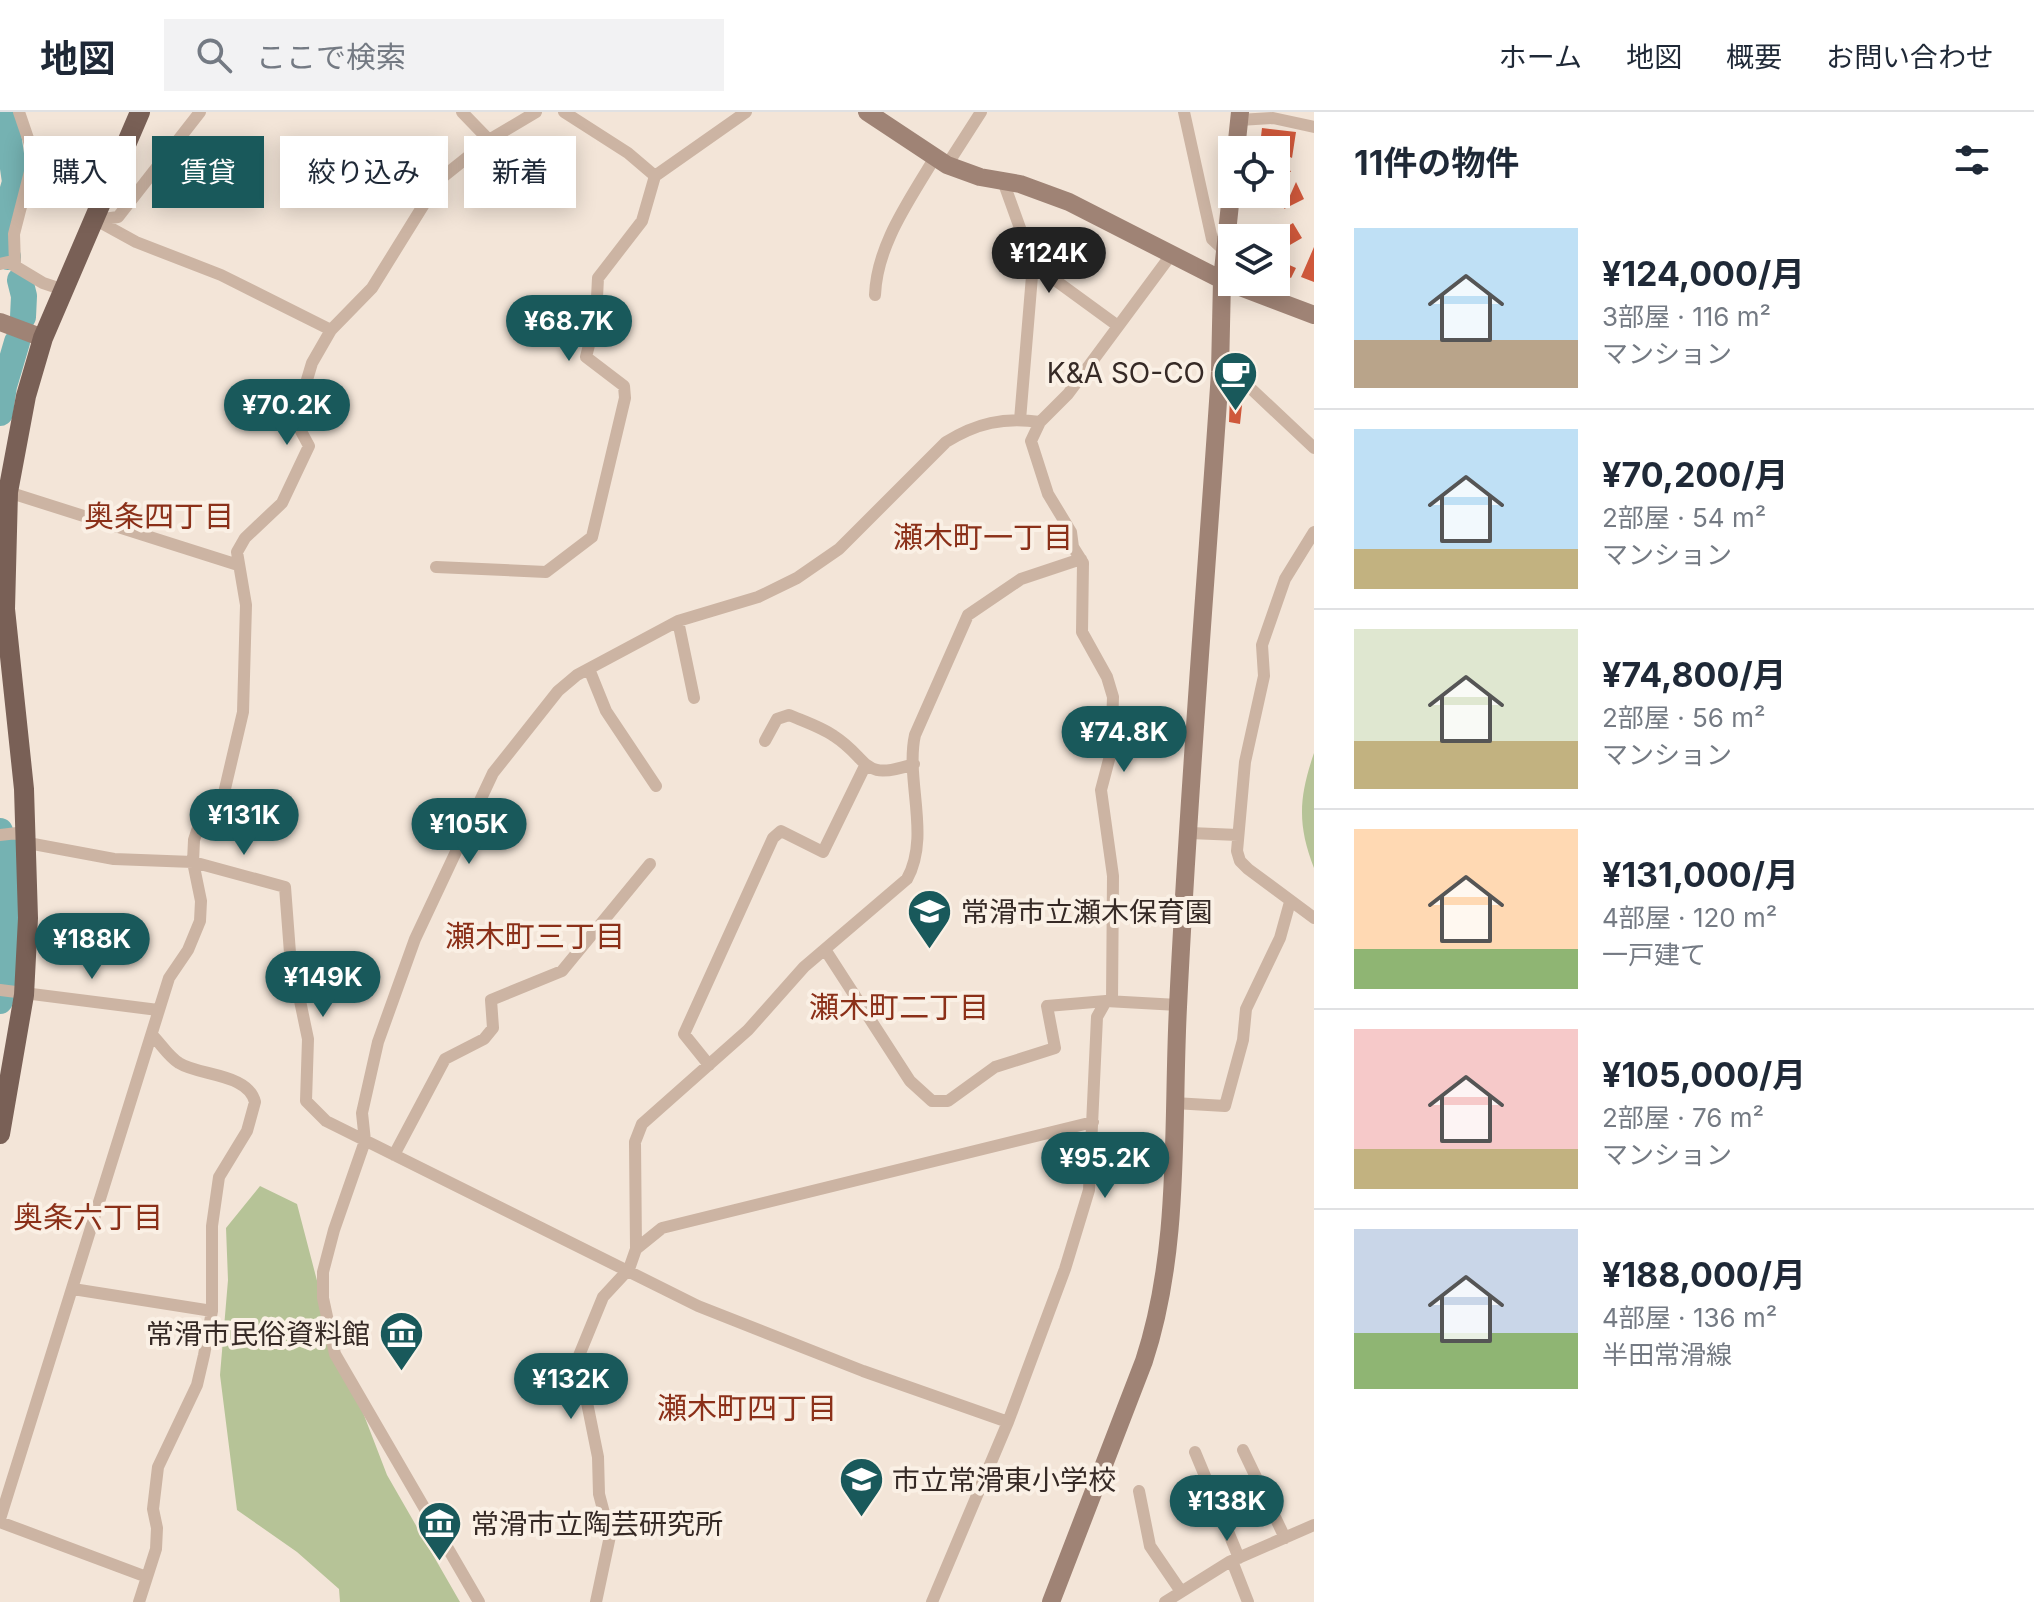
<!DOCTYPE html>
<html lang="ja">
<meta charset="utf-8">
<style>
:root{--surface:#fff;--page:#f2f2f3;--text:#1f2937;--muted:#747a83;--line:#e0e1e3;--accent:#19595b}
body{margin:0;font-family:Inter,"Noto Sans JP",sans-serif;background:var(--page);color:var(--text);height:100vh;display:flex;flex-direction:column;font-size:30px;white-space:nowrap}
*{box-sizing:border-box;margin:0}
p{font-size:26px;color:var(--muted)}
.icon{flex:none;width:44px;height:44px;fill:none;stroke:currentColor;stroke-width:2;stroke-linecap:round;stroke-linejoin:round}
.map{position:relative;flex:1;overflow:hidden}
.drawer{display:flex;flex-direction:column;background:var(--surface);width:720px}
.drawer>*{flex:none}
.top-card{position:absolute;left:24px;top:24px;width:760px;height:72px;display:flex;gap:16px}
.fabs{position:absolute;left:1218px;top:24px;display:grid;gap:16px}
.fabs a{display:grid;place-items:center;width:72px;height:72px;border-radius:0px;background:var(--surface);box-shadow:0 4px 20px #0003;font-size:40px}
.price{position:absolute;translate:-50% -68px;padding:0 18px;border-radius:28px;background:var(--accent);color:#fff;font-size:26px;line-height:52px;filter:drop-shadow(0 2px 4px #0008)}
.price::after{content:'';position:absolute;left:50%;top:48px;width:24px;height:18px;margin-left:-12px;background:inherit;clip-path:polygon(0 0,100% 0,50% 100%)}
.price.active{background:#222;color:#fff}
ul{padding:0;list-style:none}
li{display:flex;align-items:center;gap:24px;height:200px;padding:0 40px}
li+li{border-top:2px solid var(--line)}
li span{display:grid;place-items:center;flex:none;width:224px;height:160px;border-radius:0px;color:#555}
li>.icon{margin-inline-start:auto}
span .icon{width:96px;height:96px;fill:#fffc;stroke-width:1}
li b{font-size:34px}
h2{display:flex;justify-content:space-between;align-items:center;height:96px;padding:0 40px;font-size:34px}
.tag{padding:0 28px;border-radius:0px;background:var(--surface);box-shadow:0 4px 20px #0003;font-size:28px;line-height:72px}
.tag.active{background:var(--accent);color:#fff}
header{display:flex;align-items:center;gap:48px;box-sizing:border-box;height:112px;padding:0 40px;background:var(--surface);border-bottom:2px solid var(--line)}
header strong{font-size:38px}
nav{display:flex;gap:44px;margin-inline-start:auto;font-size:28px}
.search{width:560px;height:72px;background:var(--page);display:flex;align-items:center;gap:20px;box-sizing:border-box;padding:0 28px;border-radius:0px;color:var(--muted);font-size:30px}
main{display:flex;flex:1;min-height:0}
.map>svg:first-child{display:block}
</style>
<header>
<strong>地図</strong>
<div class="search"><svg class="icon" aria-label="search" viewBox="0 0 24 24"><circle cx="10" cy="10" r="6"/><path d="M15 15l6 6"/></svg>ここで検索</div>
<nav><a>ホーム</a><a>地図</a><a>概要</a><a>お問い合わせ</a></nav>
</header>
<main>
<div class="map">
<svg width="1314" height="1490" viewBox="0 0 1314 1490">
<rect width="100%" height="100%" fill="#f3e5d8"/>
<path fill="#b6c397" d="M1314,641V756C1297,712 1299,685 1314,641Z
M260,1074L297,1092L327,1207L387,1363L460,1490H340L339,1477L297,1440L237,1398L220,1263L228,1168L226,1116Z"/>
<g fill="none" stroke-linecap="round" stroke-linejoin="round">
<path stroke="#75b2b2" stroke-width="26" d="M5,0L15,70L1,118L0,140L8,145
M20,168L24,184L23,205
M0,301L4,274L17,230
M0,719L10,748L12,853L0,889"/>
</g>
<path fill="#cf583b" d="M1262,16L1296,20L1292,46L1280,40L1291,60H1276V35L1260,33Z
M1296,70L1304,87L1284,97Z
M1293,111L1302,126L1276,141V121Z
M1314,135V170L1301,165Z
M1276,147L1296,156L1291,166L1276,159Z
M1230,283L1243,284L1240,312L1229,310Z"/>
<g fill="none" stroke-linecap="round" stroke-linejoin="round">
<path stroke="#ccb4a3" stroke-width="12" d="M462,0L489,28
M564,0L628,41L655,64
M1184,0L1212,127L1225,139
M1239,8L1273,6L1314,15
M947,53L981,0
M1003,69L1033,152L1020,308
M96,108L136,130L221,163L331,218
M96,108L118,105L200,0
M0,152L8,150L43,171L64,178
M1033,152L1118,214
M15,153L14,122L34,44L19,0
M875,183C877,132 910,88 935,45
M1220,260L1245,271L1314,336
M8,380L238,453
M1314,420L1285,467L1262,533L1264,564L1245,650L1237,739L1240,749L1248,757L1314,806
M436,455L546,460L592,425L625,286L624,274L586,245L596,205L598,166L642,109L655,64L746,0
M678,509L694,586
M589,557L606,599L656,674
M765,629L777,607L789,603C803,609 821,615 834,624C871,648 860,670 914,652
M1190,721L1238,723
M0,723L17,721L28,731L114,747L193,750L285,775L290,841L308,927L306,989L326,1009L698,1194L863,1259L1008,1310
M826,839L910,969L932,989H948L995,955L1055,936L1047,894L1106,889
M0,878L158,898
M1112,889L1113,764L1101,678L1111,640L1113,585L1107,565L1082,520L1083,451L1073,435L1071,420L1048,382L1031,329L1040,310L1068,282L1171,143
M709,953L684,922L773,726L781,719L823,740L865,654
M1174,991L1225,994L1243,928L1246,897L1280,826L1290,790
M394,1043L445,947L484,927L493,916L491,888L562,859L650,752
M636,1137L662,1116L1093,1010
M73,1177L212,1199
M1243,1338L1285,1426
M1195,1340L1239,1446
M1139,1379L1150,1434L1180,1478
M0,1407L169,866L188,838L200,809L201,789L193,750L194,728L199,713L224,681L243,600L246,493L237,440L245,426L282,391L309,334L295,308L312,251L331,218L372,176L439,68L489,28L536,0
M0,1410L144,1464
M1232,1449L1248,1490
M139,1490L156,1437L157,1416L153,1397L158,1355L197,1273L204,1243L212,1199V1114L219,1065L247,1019L255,990C248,961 199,964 179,951C169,945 161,932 153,924
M479,1490L335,1242L323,1186V1160L334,1118L365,1029L362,1001L378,930L415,827L493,661L558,579L577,563L678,509L758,485L797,466L839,437L946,330C977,311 1003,305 1040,310
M596,1490L610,1424L599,1382L598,1345L578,1246L603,1185L629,1157L636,1137L635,1030L642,1012L748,918L804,855L907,767C931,724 905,668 915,623L968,503L1021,467L1081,447
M932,1490L1008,1310L1065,1157L1089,1078L1097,905L1106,889L1178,893
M1165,1490L1229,1450L1314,1413"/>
<path stroke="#9f8375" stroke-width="18" d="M867,0L947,53L980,65L1020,72L1069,90L1222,168L1314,203
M1236,38L1240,0
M0,210L43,226
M1051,1490L1144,1249C1181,1137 1172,1011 1178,895C1188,683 1206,471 1220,260L1222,168L1232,73"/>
<path stroke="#796056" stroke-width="20" d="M0,1022L24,883L28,806L24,677L5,497L8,380L26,284L43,226L140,0"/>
</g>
<defs>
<symbol id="cafe-pin" viewBox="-11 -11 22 30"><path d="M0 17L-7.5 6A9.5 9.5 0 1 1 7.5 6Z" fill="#19595b" stroke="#faf0e5"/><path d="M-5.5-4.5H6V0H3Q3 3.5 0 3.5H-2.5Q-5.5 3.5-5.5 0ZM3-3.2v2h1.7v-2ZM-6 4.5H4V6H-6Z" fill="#fff"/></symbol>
<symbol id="school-pin" viewBox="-11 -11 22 30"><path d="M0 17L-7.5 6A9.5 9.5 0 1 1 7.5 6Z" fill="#19595b" stroke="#faf0e5"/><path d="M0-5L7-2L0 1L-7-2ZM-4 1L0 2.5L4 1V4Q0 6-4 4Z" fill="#fff"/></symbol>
<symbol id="museum-pin" viewBox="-11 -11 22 30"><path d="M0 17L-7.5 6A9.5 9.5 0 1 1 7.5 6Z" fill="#19595b" stroke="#faf0e5"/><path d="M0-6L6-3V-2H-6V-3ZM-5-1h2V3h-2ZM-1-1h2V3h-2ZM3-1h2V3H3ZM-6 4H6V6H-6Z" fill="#fff"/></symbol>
</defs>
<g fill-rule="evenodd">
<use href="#cafe-pin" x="1210" y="236" width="51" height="69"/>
<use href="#school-pin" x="904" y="774" width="51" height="69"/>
<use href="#museum-pin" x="376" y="1196" width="51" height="69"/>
<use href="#school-pin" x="836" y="1342" width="51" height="69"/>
<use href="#museum-pin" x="414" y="1386" width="51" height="69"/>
</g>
<g text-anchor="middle" stroke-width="8" stroke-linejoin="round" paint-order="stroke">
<g font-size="28" fill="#362a26" stroke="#faf0e5" text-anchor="start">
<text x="1205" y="271" text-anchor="end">K&amp;A SO-CO</text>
<text x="961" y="810">常滑市立瀬木保育園</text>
<text x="370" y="1232" text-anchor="end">常滑市民俗資料館</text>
<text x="892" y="1378">市立常滑東小学校</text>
<text x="471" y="1422">常滑市立陶芸研究所</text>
</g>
<g font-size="30" fill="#8b3019" stroke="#faf0e5">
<text x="159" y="415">奥条四丁目</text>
<text x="983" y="436">瀬木町一丁目</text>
<text x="535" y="835">瀬木町三丁目</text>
<text x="899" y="906">瀬木町二丁目</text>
<text x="88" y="1116">奥条六丁目</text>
<text x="747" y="1307">瀬木町四丁目</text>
</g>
</g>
</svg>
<div class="fabs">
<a><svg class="icon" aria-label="locate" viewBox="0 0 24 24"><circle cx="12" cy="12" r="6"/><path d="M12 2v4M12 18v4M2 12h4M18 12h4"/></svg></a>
<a><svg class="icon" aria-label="layers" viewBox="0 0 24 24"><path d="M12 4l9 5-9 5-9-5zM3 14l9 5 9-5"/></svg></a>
</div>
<b class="price active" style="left:1049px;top:183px">¥124K</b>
<b class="price" style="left:569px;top:251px">¥68.7K</b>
<b class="price" style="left:287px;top:335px">¥70.2K</b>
<b class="price" style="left:1124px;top:662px">¥74.8K</b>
<b class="price" style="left:244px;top:745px">¥131K</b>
<b class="price" style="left:469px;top:754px">¥105K</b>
<b class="price" style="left:92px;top:869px">¥188K</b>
<b class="price" style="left:323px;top:907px">¥149K</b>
<b class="price" style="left:1105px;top:1088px">¥95.2K</b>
<b class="price" style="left:571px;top:1309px">¥132K</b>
<b class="price" style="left:1227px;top:1431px">¥138K</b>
<div class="top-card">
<a class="tag">購入</a>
<a class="tag active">賃貸</a>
<a class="tag">絞り込み</a>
<a class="tag">新着</a>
</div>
</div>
<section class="drawer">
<h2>11件の物件<svg class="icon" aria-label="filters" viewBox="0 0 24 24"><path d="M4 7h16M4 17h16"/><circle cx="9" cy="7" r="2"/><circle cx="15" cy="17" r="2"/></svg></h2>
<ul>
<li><span style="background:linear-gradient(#bfe0f5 70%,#b9a48a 0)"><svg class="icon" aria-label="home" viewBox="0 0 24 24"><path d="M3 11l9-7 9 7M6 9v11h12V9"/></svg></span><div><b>¥124,000/月</b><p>3部屋 · 116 m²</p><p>マンション</p></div></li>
<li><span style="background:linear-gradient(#bfe0f5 75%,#c2b280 0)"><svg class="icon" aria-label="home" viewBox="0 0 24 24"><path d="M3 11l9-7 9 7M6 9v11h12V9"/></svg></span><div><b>¥70,200/月</b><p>2部屋 · 54 m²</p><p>マンション</p></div></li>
<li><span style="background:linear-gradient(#dfe7d0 70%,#c2b280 0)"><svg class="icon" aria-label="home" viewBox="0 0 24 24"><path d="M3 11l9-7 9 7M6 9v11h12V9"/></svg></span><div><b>¥74,800/月</b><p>2部屋 · 56 m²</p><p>マンション</p></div></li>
<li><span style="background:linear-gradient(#ffd9b3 75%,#8fb573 0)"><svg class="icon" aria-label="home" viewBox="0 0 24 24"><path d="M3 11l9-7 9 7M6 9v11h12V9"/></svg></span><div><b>¥131,000/月</b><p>4部屋 · 120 m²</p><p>一戸建て</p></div></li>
<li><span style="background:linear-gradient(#f6c9c9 75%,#c2b280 0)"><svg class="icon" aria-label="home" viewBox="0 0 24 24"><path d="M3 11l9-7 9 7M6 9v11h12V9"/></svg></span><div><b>¥105,000/月</b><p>2部屋 · 76 m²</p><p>マンション</p></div></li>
<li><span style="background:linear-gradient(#c9d6e8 65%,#8fb573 0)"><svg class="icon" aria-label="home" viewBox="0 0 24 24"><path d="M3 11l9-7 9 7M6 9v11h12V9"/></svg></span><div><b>¥188,000/月</b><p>4部屋 · 136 m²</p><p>半田常滑線</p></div></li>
</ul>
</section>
</main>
